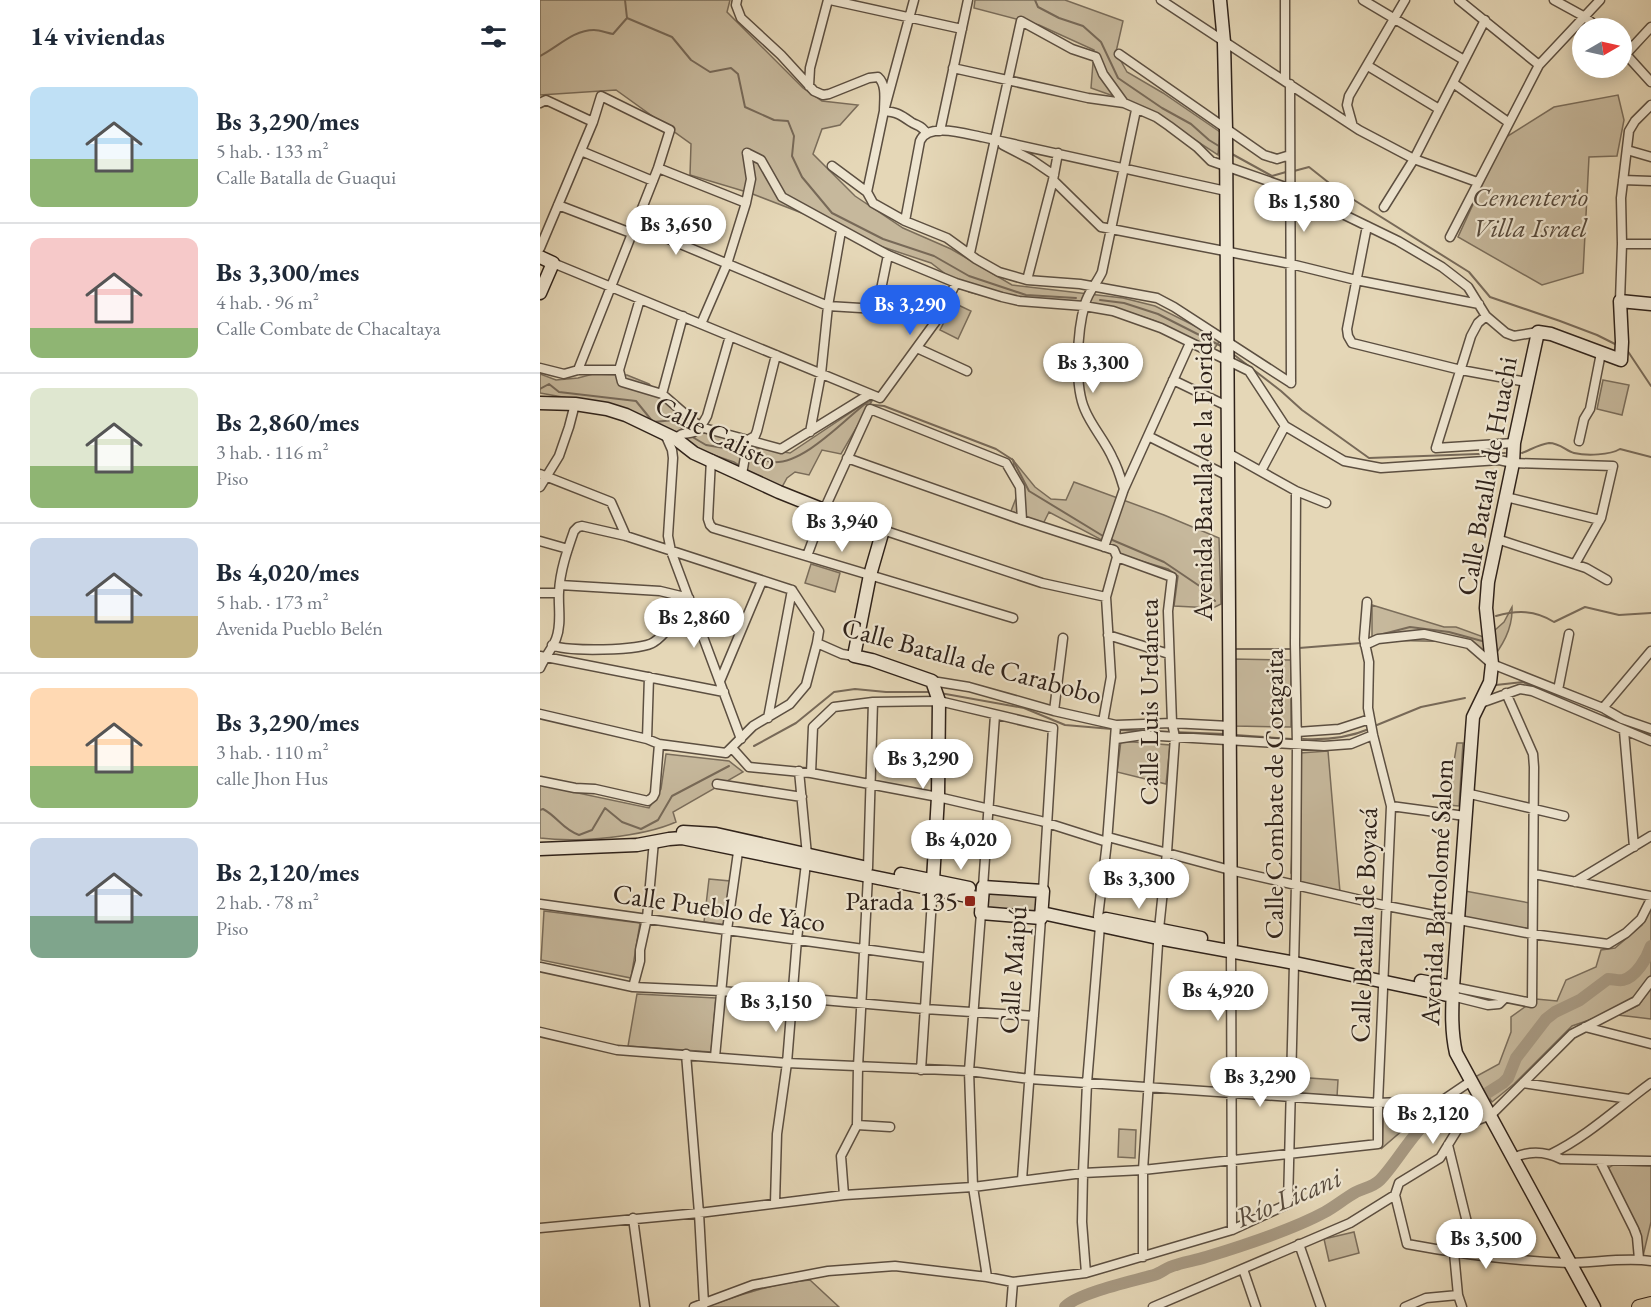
<!DOCTYPE html>
<html lang="es">
<meta charset="utf-8">
<style>
:root{--surface:#fff;--page:#f6f6f7;--text:#1f2937;--muted:#747a83;--line:#e0e1e3;--accent:#2563eb}
body{margin:0;font-family:"EB Garamond",serif;background:var(--page);color:var(--text);height:100vh;display:flex;flex-direction:column;font-size:22px;white-space:nowrap}
*{box-sizing:border-box;margin:0}
p{font-size:20px;color:var(--muted)}
.icon{flex:none;width:33px;height:33px;fill:none;stroke:currentColor;stroke-width:2;stroke-linecap:round;stroke-linejoin:round}
.map{position:relative;flex:1;overflow:hidden}
.panel{display:flex;flex-direction:column;background:var(--surface);width:540px}
.panel>*{flex:none}
.needle{width:39px;rotate:81deg}
.fabs{position:absolute;left:1032px;top:18px;display:grid;gap:12px}
.fabs a{display:grid;place-items:center;width:60px;height:60px;border-radius:50%;background:var(--surface);box-shadow:0 3px 15px #0003;font-size:30px}
.price{position:absolute;translate:-50% -51px;padding:0 14px;border-radius:21px;background:#fff;color:#222;font-size:20px;line-height:39px;filter:drop-shadow(0 2px 3px #0008)}
.price::after{content:'';position:absolute;left:50%;top:36px;width:18px;height:14px;margin-left:-9px;background:inherit;clip-path:polygon(0 0,100% 0,50% 100%)}
.price.selected{background:var(--accent);color:#fff}
ul{padding:0;list-style:none}
li{display:flex;align-items:center;gap:18px;height:150px;padding:0 30px}
li+li{border-top:2px solid var(--line)}
li span{display:grid;place-items:center;flex:none;width:168px;height:120px;border-radius:12px;color:#555}
li>.icon{margin-inline-start:auto}
span .icon{width:72px;height:72px;fill:#fffc;stroke-width:1}
li b{font-size:26px}
h2{display:flex;justify-content:space-between;align-items:center;height:72px;padding:0 30px;font-size:26px}
main{display:flex;flex:1;min-height:0}
.map>svg:first-child{display:block}
</style>
<main>
<section class="panel">
<h2>14 viviendas<svg class="icon" aria-label="filters" viewBox="0 0 24 24"><path d="M4 7h16M4 17h16"/><circle cx="9" cy="7" r="2"/><circle cx="15" cy="17" r="2"/></svg></h2>
<ul>
<li><span style="background:linear-gradient(#bfe0f5 60%,#8fb573 0)"><svg class="icon" aria-label="home" viewBox="0 0 24 24"><path d="M3 11l9-7 9 7M6 9v11h12V9"/></svg></span><div><b>Bs 3,290/mes</b><p>5 hab. · 133 m²</p><p>Calle Batalla de Guaqui</p></div></li>
<li><span style="background:linear-gradient(#f6c9c9 75%,#8fb573 0)"><svg class="icon" aria-label="home" viewBox="0 0 24 24"><path d="M3 11l9-7 9 7M6 9v11h12V9"/></svg></span><div><b>Bs 3,300/mes</b><p>4 hab. · 96 m²</p><p>Calle Combate de Chacaltaya</p></div></li>
<li><span style="background:linear-gradient(#dfe7d0 65%,#8fb573 0)"><svg class="icon" aria-label="home" viewBox="0 0 24 24"><path d="M3 11l9-7 9 7M6 9v11h12V9"/></svg></span><div><b>Bs 2,860/mes</b><p>3 hab. · 116 m²</p><p>Piso</p></div></li>
<li><span style="background:linear-gradient(#c9d6e8 65%,#c2b280 0)"><svg class="icon" aria-label="home" viewBox="0 0 24 24"><path d="M3 11l9-7 9 7M6 9v11h12V9"/></svg></span><div><b>Bs 4,020/mes</b><p>5 hab. · 173 m²</p><p>Avenida Pueblo Belén</p></div></li>
<li><span style="background:linear-gradient(#ffd9b3 65%,#8fb573 0)"><svg class="icon" aria-label="home" viewBox="0 0 24 24"><path d="M3 11l9-7 9 7M6 9v11h12V9"/></svg></span><div><b>Bs 3,290/mes</b><p>3 hab. · 110 m²</p><p>calle Jhon Hus</p></div></li>
<li><span style="background:linear-gradient(#c9d6e8 65%,#7fa58c 0)"><svg class="icon" aria-label="home" viewBox="0 0 24 24"><path d="M3 11l9-7 9 7M6 9v11h12V9"/></svg></span><div><b>Bs 2,120/mes</b><p>2 hab. · 78 m²</p><p>Piso</p></div></li>
</ul>
</section>
<div class="map">
<svg width="1111" height="1307" viewBox="0 0 1111 1307">
<rect width="100%" height="100%" fill="#e5d7b7"/>
<filter id="stains"><feTurbulence type="fractalNoise" baseFrequency=".00333" numOctaves="4"/><feColorMatrix values="0 0 0 0 .2 0 0 0 0 .09 0 0 0 0 .02 0 0 0 .5 -.17"/></filter>
<radialGradient id="worn" r=".72"><stop offset=".6" stop-color="#630" stop-opacity="0"/><stop offset="1" stop-color="#630" stop-opacity=".3"/></radialGradient>
<path fill="#c6b89c" stroke="#7a6d5b" stroke-width="1.5" d="M0,0H190L187,12L263,88L282,101L318,105L300,125L282,129L273,154L315,196L363,228L411,249L472,285L583,298L615,306L681,339L674,349L615,321L582,310L474,303L429,292L391,263L340,246L324,237L210,193L150,175L151,144L76,90L0,95Z
M435,0H525L583,21L576,52L587,72L623,93L680,132L678,155L626,121L593,103L551,88L554,50L499,25L434,8Z
M1078,95L1084,120L1077,156L1049,157L1043,273L1002,285L918,237L963,139L1014,107Z
M414,303L431,311L418,339L400,330Z
M0,374L16,380L38,378L53,374L87,375L109,384L128,404L177,434L217,448L250,453L325,403L332,401L301,454L282,450L269,475L255,472L247,478L242,487L208,471L194,462L153,448L133,432L28,398L0,393Z
M1063,380L1089,385L1082,415L1057,409Z
M473,460L495,487L511,499L526,500L534,482L624,515L679,538L681,604L673,608L634,606L638,576L628,569L581,555L577,548L509,512L503,524C490,524 483,515 471,511L478,493Z
M271,564L300,573L295,592L265,583Z
M832,605L904,627H916L946,638L964,622L972,607C973,629 962,647 948,664L928,642L837,640L832,643Z
M693,659L751,660V727L694,726Z
M581,741L630,745L626,784L577,772Z
M917,743H923L919,806L907,805Z
M788,751L800,892L758,881V873H751L754,798L760,753Z
M126,754L189,761L203,772L133,812L136,822C102,837 38,843 0,838V785L109,808L121,789Z
M169,879L190,881L184,925L164,922Z
M925,891L990,903L988,929L924,917Z
M451,893L493,895L497,900L496,908L492,913L451,910C446,905 446,898 451,893Z
M1111,908V975L1096,996L1058,1017L1032,1026L974,1084L952,1102L935,1077L959,1064L971,1032V1017L996,999L1017,1001L1026,980L1056,967L1061,950L1075,948L1102,925Z
M4,911L100,923L91,978L1,960Z
M1111,987V1019L1078,1015L1099,1005Z
M97,994L176,998L171,1052L88,1046Z
M755,1077L798,1080L797,1097L754,1094Z
M899,1105L885,1111L842,1148L844,1106Z
M579,1129L596,1130L595,1158L578,1157Z
M1073,1165L1111,1166V1222L1103,1256L1100,1231L1068,1168Z
M814,1232L819,1253L789,1261L784,1239Z
M270,1280L299,1307H165C200,1295 233,1283 270,1280Z"/>
<g fill="none" stroke-linecap="round" stroke-linejoin="round">
<path stroke="#776958" stroke-width="2" d="M85,0L87,18L132,37L151,60L170,72L191,68L198,74L205,107L234,120L248,121L254,136L252,156L262,177L292,213L343,239L394,256L429,276L486,295L536,298
M495,0L498,7L519,18L543,26L561,42L578,78L622,108L651,124L669,140L682,148
M0,56C18,47 33,30 54,30C60,30 67,33 73,34L87,18
M692,154L732,176L746,172
M754,171L769,167L798,190L929,272L950,297L1020,321L1057,335L1077,345
M560,300L584,303L618,314L681,346
M1087,350L1111,386
M693,354L741,391L762,410L829,458L965,453
M0,389L9,384L19,392L96,401L113,422L135,420L145,432
M149,435L166,445L202,451
M982,453C990,450 1000,444 1009,443C1020,443 1026,451 1034,453C1047,456 1070,455 1080,449L1111,457
M209,454C216,456 224,461 231,462C262,466 303,421 325,404L344,406L456,449L473,460L489,491L563,536
M570,539L624,562L661,587L675,601
M956,616C977,610 995,610 1014,622L1045,607L1079,615L1111,613
M843,634L870,627L909,632L942,641
M759,648L821,643
M696,649H750
M956,685L983,682L1005,692
M400,693L484,708L525,725L572,729
M837,725L881,707L925,698
M578,730L686,734
M695,735L752,739
M763,739C786,740 808,738 829,729
M214,746L256,723L294,692L315,689L346,692H391
M0,810L3,809C18,817 22,829 39,835L52,830L65,808L82,822L101,829L118,820L132,796L189,766"/>
<path stroke="#a79982" stroke-width="12" d="M525,1307C537,1293 594,1281 614,1275C620,1273 625,1269 630,1267C642,1262 654,1261 666,1257C702,1246 752,1230 785,1212C796,1206 805,1198 816,1192C824,1188 833,1187 840,1180C864,1156 890,1095 933,1102L963,1083L968,1078L976,1058L1006,1019L1015,1012L1040,1000L1068,979C1073,979 1079,981 1083,980C1096,977 1107,958 1111,946"/>
<defs>
<path id="street" d="M197,0L196,5L201,18L241,55L274,91L283,95L289,94L329,78L338,77C347,85 344,100 344,111
M290,0L422,29
M621,0L819,130L874,159L937,182
M745,0V81
M823,0L924,60
M919,0L999,65
M1014,0L1045,17L1058,28
M1082,50L1111,82
M579,54L724,155L737,159L750,155
M1086,54L1111,27
M828,66L899,109
M413,68L548,98L584,103L616,117L629,126L657,147L671,161L751,189L858,241L902,267L928,287L946,316L966,333L974,336L998,332
M913,83L968,122
M750,84L751,383
M269,86L270,68L288,0
M0,103L6,100L53,122
M344,111C357,112 361,115 371,122C377,126 382,125 386,133
M812,123L807,105L809,96L865,0
M400,131L428,0
M463,145L492,160L514,175
M1087,150L1111,157
M41,151L113,181
M207,153L221,160L242,197L348,255L416,283L462,297L479,301L544,306L573,311L621,328L709,371L745,426L804,461L841,468L959,460L973,463L1073,466L1061,518L1035,564
M292,166L327,192L333,203L365,221L407,238L436,259L459,272L487,280L540,284L617,298L634,307L751,383
M118,168L206,203
M513,180L561,227L751,264L816,280L939,304
M1083,180L1111,181
M327,192L344,111L374,0
M18,205L91,233
M844,207L874,159L945,20
M365,221L380,141C388,122 426,134 442,137L686,191
M95,225L288,306L337,309L399,317
M827,226L807,329L808,336L812,343L921,370L987,382
M910,237L999,65L1060,0
M1082,244H1111
M0,248L53,122L61,96L130,130L118,168L38,370
M430,253L481,21L532,49L556,57L563,74L584,103
M13,263L340,398L399,317L416,283
M487,280L513,180L518,153
M1080,301L1082,244L1081,198L1089,131L1095,121L1111,105
M337,309L348,255
M946,316L938,323L931,336L896,448L974,443
M161,324L187,264L206,203L211,179L207,153
M377,348L427,371
M0,368L24,374L38,370H79
M79,370L82,382L122,394L160,427L241,449L330,394
M79,370L100,299
M633,380L687,406
M122,394L143,316
M270,432L281,374L288,306L301,231
M125,434L132,450L133,458L128,536L131,551L201,739
M608,436L688,476
M136,439C142,431 146,435 154,432C161,429 164,421 167,416L190,336
M208,440L215,436L217,431L236,355
M1039,441L1044,419L1050,409L1061,353
M688,453L756,491L786,503
M307,458L482,520L574,550L577,557L632,577L628,611L632,723L635,737L627,852L619,929L603,1170V1257
M171,459L168,519L170,525L173,528L473,618
M721,471L745,426
M0,474L71,502L86,536
M202,474L208,440
M0,487L19,456L29,427L35,404
M584,489C581,479 578,468 573,459C566,442 552,427 545,410C534,386 537,331 545,304C548,292 557,283 562,272L596,110
M966,497L1060,520
M343,530L502,583L566,597
M957,539L1046,568L1067,580
M0,541L28,549
M564,547L584,489L650,343
M267,556L284,510L330,409L466,463L480,487L482,520
M252,590L279,631L277,643
M0,593H19
M568,635L629,654
M12,645C25,652 102,651 114,642C128,633 139,612 149,598L120,591L20,585
M825,645L838,639L884,634L929,644L952,664L1063,708L1082,719L1111,729
M0,656L184,692
M0,668C4,658 12,649 16,639C22,624 18,607 19,592C20,571 27,551 34,531L38,527L42,526L86,536L252,590L228,718
M180,681L222,581
M392,681L429,687L514,711L576,725L632,723L689,726
M1018,690L1029,634
M938,704L980,689L992,691L1111,741
M1063,708L1111,651
M514,711L523,638
M0,714L107,739L119,744L186,753L213,726L250,704L266,685L277,643L302,654L314,656
M563,722L571,677L566,597L577,557
M1084,731L1094,847
M757,732L799,729L830,719
M107,739L109,677
M576,739L603,735L784,746L811,744L833,735
M192,748L209,767L271,773L398,797L501,821L567,842
M271,773L273,727L294,707L333,702L399,701L513,728L503,891
M0,781L35,788L55,789L108,801L113,797L115,793L119,744
M177,784L262,797
M926,793L1024,816
M851,806L925,816
M568,837L690,870L847,906L992,934L1068,944L1086,933L1101,919L1111,899
M328,868L333,702
M994,874L1111,896
M1035,882L1111,836
M443,887L455,715
M0,904L388,958
M441,913L429,1071L433,1187L447,1277
M691,947L692,1230
M0,967L93,987L181,991L385,1009L494,1016
M1111,981L1096,1001L1032,1034L951,1115L919,1127L900,1158L859,1183L855,1195L867,1244C920,1254 974,1261 1028,1263C1056,1263 1083,1257 1111,1261
M93,987L100,961V950L107,918L114,841
M913,987L992,1003L994,767L993,754L966,693
M912,996L948,1005L959,1004L965,998
M1045,1027L1111,1044
M0,1032L77,1050L247,1063L429,1071L490,1079L838,1103L903,1100L931,1081
M146,1054L159,1213L164,1304
M175,1057L187,930L199,845
M381,1070L393,884
M983,1083L1089,1099
M317,1125L318,1067L328,876
M908,1145L935,1255
M1011,1154C1048,1136 1078,1107 1111,1083
M973,1158C988,1151 1005,1151 1021,1159L1111,1161
M1060,1161L1094,1229L1097,1237L1099,1259
M482,1180L501,918
M304,1195L301,1156L317,1125L350,1127
M235,1203L237,1134L247,1063L257,939L267,855L259,771
M93,1218L105,1307
M0,1228L159,1213L304,1195L433,1187L543,1173L603,1170L838,1144V1103L851,806L833,735L828,708L829,662L824,639L827,602
M759,1244L781,1307
M914,1253L918,1295L922,1307
M703,1269L716,1307
M546,1273L542,1222L543,1173L547,1083L560,926L558,917L567,842L576,725
M154,1307L213,1285L288,1271L355,1266L447,1277L473,1282L546,1273L692,1230L748,1204L756,884L757,746L755,644L756,491
M471,1307L473,1282
M613,1307L810,1223L855,1195
M865,1307L886,1298L918,1295"/>
<path id="secondary" d="M680,0L684,42L686,130L691,944
M0,257L13,263L0,293
M0,403L35,404L67,409L86,415L136,439L154,453L239,492L284,510L343,530L330,575L314,656L332,660L392,681L399,701L398,797L393,880
M143,832L176,834L323,867
M0,849L97,845L129,839L142,838L442,899
M361,874L429,888
M443,887L503,891L501,918L441,913Z
M502,913L618,938L755,963L912,996
M566,919L661,938
M881,981L913,987
M1054,1307L916,1053C911,1031 912,1010 913,987L933,717L950,682L952,664L946,608L948,582L973,463L974,443L998,332L1011,334L1081,360L1082,342L1080,301L1111,304"/>
<path id="primary" d="M1099,1307L1111,1304"/>
</defs>
<use href="#street" stroke="#5c4f41" stroke-width="11"/>
<use href="#secondary" stroke="#2f221a" stroke-width="15"/>
<use href="#primary" stroke="#2f221a" stroke-width="16"/>
<use href="#street" stroke="#eee5d0" stroke-width="8"/>
<use href="#secondary" stroke="#eee5d0" stroke-width="12"/>
<use href="#primary" stroke="#e5d7b7" stroke-width="14"/>
</g>
<rect fill="#8f2418" stroke="#eee5d0" stroke-width="2" x="424" y="895" width="12" height="12" rx="3"/>
<g text-anchor="middle" stroke-width="4.5" stroke-linejoin="round" paint-order="stroke">
<g font-size="27" font-style="italic" fill="#55483a" stroke="#eee5d0">
<text x="990" y="206">Cementerio<tspan x="990" dy="31">Villa Israel</tspan></text>
</g>
<g font-size="27" fill="#2f221a" stroke="#eee5d0">
<text transform="translate(176 433) rotate(27)" y="9">Calle Calisto</text>
<text transform="translate(663 476) rotate(-90)" y="9">Avenida Batalla de la Florida</text>
<text transform="translate(947 476) rotate(-80)" y="9">Calle Batalla de Huachi</text>
<text transform="translate(432 661) rotate(15)" y="9">Calle Batalla de Carabobo</text>
<text transform="translate(609 702) rotate(-90)" y="9">Calle Luis Urdaneta</text>
<text transform="translate(734 794) rotate(-90)" y="9">Calle Combate de Cotagaita</text>
<text transform="translate(897 892) rotate(-87)" y="9">Avenida Bartolomé Salom</text>
<text transform="translate(179 908) rotate(8)" y="9">Calle Pueblo de Yaco</text>
<text transform="translate(824 925) rotate(-88)" y="9">Calle Batalla de Boyacá</text>
<text transform="translate(473 970) rotate(-86)" y="9">Calle Maipú</text>
</g>
<g font-size="27" fill="#2f221a" stroke="#eee5d0" text-anchor="end">
<text x="418" y="910">Parada 135</text>
</g>
<g font-size="28" font-style="italic" fill="#594c3e" stroke="#eee5d0">
<text transform="translate(748 1197) rotate(-23)" y="10">Río Licani</text>
</g>
</g>
<rect width="100%" height="100%" filter="url(#stains)"/>
<rect width="100%" height="100%" fill="url(#worn)"/>
</svg>
<div class="fabs">
<a><svg class="needle" viewBox="-14 -14 28 28"><path d="M0-13l5 13h-10z" fill="#e53935"/><path d="M0 13l5-13h-10z" fill="#747a83"/></svg></a>
</div>
<b class="price" style="left:764px;top:233px">Bs 1,580</b>
<b class="price" style="left:136px;top:256px">Bs 3,650</b>
<b class="price selected" style="left:370px;top:336px">Bs 3,290</b>
<b class="price" style="left:553px;top:394px">Bs 3,300</b>
<b class="price" style="left:302px;top:553px">Bs 3,940</b>
<b class="price" style="left:154px;top:649px">Bs 2,860</b>
<b class="price" style="left:383px;top:790px">Bs 3,290</b>
<b class="price" style="left:421px;top:871px">Bs 4,020</b>
<b class="price" style="left:599px;top:910px">Bs 3,300</b>
<b class="price" style="left:678px;top:1022px">Bs 4,920</b>
<b class="price" style="left:236px;top:1033px">Bs 3,150</b>
<b class="price" style="left:720px;top:1108px">Bs 3,290</b>
<b class="price" style="left:893px;top:1145px">Bs 2,120</b>
<b class="price" style="left:946px;top:1270px">Bs 3,500</b>
</div>
</main>
